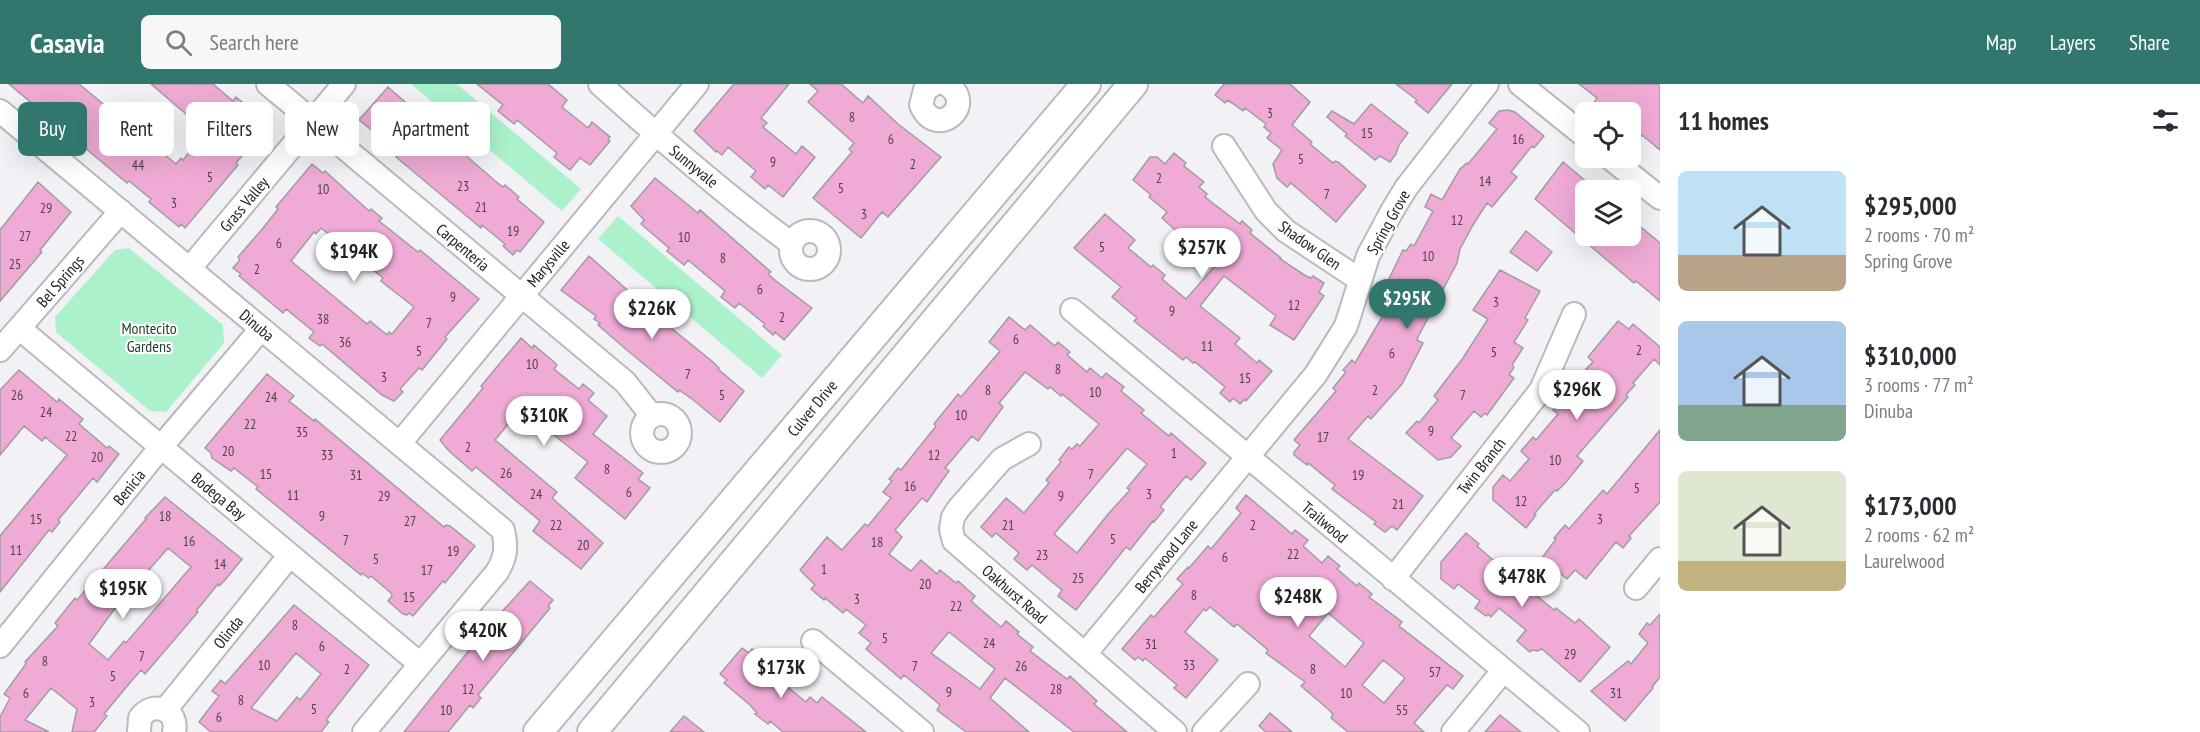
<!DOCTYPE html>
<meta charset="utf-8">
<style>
:root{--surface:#fff;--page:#f7f7f7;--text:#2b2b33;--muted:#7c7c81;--accent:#31776d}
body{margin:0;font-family:"PT Sans Narrow",sans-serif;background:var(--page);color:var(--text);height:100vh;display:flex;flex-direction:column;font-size:22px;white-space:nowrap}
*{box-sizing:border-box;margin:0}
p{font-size:20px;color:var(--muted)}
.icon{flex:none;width:33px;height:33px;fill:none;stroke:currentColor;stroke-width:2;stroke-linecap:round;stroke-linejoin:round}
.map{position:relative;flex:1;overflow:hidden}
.details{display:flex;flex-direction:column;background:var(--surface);width:540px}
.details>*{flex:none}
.guide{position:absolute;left:18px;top:18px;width:570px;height:54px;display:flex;gap:12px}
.tools{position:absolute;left:1575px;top:18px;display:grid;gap:12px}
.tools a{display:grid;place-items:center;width:66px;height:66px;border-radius:9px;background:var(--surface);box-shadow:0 6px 24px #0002;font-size:30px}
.price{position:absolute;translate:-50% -51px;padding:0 14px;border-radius:21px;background:#fff;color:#222;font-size:20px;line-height:39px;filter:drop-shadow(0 2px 3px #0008)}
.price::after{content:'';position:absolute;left:50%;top:36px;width:18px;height:14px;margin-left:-9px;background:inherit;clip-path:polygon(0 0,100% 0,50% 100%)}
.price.current{background:var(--accent);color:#fff}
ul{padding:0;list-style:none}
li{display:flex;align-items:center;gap:18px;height:150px;padding:0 18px}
li span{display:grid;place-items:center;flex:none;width:168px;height:120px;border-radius:9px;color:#555}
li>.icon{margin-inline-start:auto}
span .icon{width:72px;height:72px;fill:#fffc;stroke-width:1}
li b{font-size:26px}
h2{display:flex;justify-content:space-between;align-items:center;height:72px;padding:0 18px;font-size:26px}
.chip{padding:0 21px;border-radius:9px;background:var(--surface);box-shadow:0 6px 24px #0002;font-size:21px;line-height:54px}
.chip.current{background:var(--accent);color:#fff}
header{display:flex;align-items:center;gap:36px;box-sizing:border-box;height:84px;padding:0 30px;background:var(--accent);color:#fff}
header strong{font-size:28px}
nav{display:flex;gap:33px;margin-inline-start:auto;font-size:21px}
.search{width:420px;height:54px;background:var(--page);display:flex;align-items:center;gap:15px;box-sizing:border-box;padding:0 21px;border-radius:9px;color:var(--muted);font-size:22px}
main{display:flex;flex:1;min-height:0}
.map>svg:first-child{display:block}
</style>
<header>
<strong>Casavia</strong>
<div class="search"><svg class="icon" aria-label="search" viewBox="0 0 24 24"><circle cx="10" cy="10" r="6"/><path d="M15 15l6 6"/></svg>Search here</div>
<nav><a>Map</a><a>Layers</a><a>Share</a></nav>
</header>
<main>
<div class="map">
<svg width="1660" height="648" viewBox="0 0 1660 648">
<rect width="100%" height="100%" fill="#f2f1f6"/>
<path fill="#aaf1cc" d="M411,0H457L581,105L562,127Z
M618,132L782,271L762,294L598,155Z
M129,164L223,241L224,259L166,328L150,327L56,248L55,233L115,166Z"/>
<path fill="#efaad5" stroke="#a19d9f" stroke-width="1.5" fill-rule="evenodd" d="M9,0H79L119,33L121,30L135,41L133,44L176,80L181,74L183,76L206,47L151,0H213L233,17L236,13L265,37L263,39L269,44L261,54L259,52L236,79L238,81L185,144L181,140L179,143L149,118L151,115L129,97L127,99L73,54L76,50L54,32L53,33L48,29L46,31Z
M477,0H548L567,16L562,23L588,44L592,38L610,53L608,56L610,57L590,81L580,74L570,86L554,73L557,69L517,36L514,40L498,27L503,21Z
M734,0H789L761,34L767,39L763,43L796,70L802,62L815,73L783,113L768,101L765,105L751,93L756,87L728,63L722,71L717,67L716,68L694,47Z
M810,0H841L863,19L868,12L898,40L941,73L888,133L882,128L861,154L813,114L852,68L849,65L854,59L808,18L818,7Z
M1224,0H1290L1310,18L1292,41L1312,58L1310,60L1333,79L1335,77L1338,78L1366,102L1336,138L1291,99L1287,103L1277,94L1273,80L1282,66L1267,54L1271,49L1264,43L1266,40L1245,24L1243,27L1232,19L1227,16L1225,19L1215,11Z
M1396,0H1452L1428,29L1415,18L1417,16Z
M1579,0H1660V66L1642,51L1630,65V28H1603L1593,20L1597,14Z
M388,3L411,23L409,25L427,40L449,58L451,56L465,68L463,69L494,96L503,103L505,101L519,113L517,115L544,138L520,168L517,166L513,171L503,162L505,160L482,141L481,144L396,73L398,71L392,66L394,64L359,36Z
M1371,20L1408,49L1399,61L1396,70L1390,78L1380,72L1375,76L1345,52L1347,50L1327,33L1332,27L1354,40Z
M1508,26L1515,28L1544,52L1534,64L1532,62L1511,88L1517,93L1501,112L1492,123L1487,119L1473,141L1460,165L1457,179L1418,253L1417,256L1423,259L1402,300L1371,335L1368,332L1348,355L1423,412L1397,446L1392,442L1385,448L1374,440L1376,438L1332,405L1335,401L1308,379L1307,381L1294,371V368L1300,361L1294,356L1336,307L1333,304L1346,288L1343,286L1352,276L1355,279L1385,228L1378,225L1387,206L1384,205L1403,166L1406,167L1411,160L1414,162L1433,127L1425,123L1431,110L1442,116L1460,85L1467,79L1468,80L1497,45L1489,39L1499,27Z
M1174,69L1186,79L1184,82L1204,98L1199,103L1207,110L1205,113L1240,140L1242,137L1252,146L1250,149L1281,174L1280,175L1306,192L1311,194L1313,192L1324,199L1319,208L1324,212L1294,256L1270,241L1276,232L1224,192L1200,222L1240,254L1235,260L1257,279L1259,276L1272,287L1246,317L1245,315L1240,320L1233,314L1230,318L1220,309L1225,303L1195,278L1193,279L1186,273L1183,276L1134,237L1137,234L1112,213L1121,203L1074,164L1105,130L1135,156L1128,164L1151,183L1153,181L1165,191L1162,195L1186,215L1215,182L1162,134L1167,128L1149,113L1151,111L1133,96L1150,73H1157L1165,80Z
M1563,78L1594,104L1592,106H1586V152H1630V134L1660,159V217L1636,197L1634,199L1535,115Z
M312,80L323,89L325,87L369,127L371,125L382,134L379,137L418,168L420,166L479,215L445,253L447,255L422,286L419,284L400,305L403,308L394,317L382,311L322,260L320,262L309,254L314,248L286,225L283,229L239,192L241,190L233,184L240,176L238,173L264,143L278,125L276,123ZM321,144L383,194L381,197L414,223L392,250L389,248L387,251L370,237L367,240L291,177L314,148L316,150Z
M655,94L698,129L700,126L771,188L768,190L776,197L812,224L784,256L775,248L773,251L763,242L765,240L739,219L735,224L721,213L725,207L688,176L684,181L667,167L669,164L641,140L644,136L631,122Z
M38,98L71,128L40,166L42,168L0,217V146Z
M1526,147L1552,168L1537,187L1510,168Z
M589,172L642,219L651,226L653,224L667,236L665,239L713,278L719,284L718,285L744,307L720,338L692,315L679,306L678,308L628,267L598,241L600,239L594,235L596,232L561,206Z
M1500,186L1540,207L1525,234L1528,236L1514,258L1523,264L1512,281L1514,283L1509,291L1514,294L1487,331L1485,329L1481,333L1474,327L1451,354L1461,362L1451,373L1438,376L1406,349L1417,337L1419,339L1438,316L1434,312L1463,274L1488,235L1473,226Z
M1009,233L1025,246L1030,241L1055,262L1058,258L1070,268L1067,271L1087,288L1090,284L1102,294L1106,289L1124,303L1121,307L1144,326L1141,329L1169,352L1171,349L1206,379L1191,396L1186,392L1160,423L1164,426L1154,438L1153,437L1130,466L1126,463L1076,526L1058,512L1062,506L1051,497L1032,481L1027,486L1014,475L1019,469L996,449L992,453L981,443L1006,414L1024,429L1049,399L1046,396L1061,378L1059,376L1069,363L1072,365L1077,360L1080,362L1099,340L1062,310L1061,312L1050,303L1048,305L1025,288L999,319L1003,323L978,357L972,352L945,384L949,387L927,418L922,414L895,446L902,453L889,470L911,487L921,476L937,490L940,486L956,499L958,497L975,512L971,517L1001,543L1006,537L1019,548L1017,550L1033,563L1030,567L1067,595L1070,592L1097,617L1094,620L1127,648H1074L1005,594L990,614L1029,648H966L937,626L940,621L926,609L904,591L901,595L866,565L871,559L859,549L866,541L846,525L843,529L825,514L824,516L811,505L815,501L800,486L827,453L842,466L865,440L868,442L891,414L883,408L892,397L889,395L898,384L901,386L936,342L934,340L958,310L961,313L1000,267L989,258ZM1127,364L1147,380L1127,404L1130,406L1109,429L1077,469L1054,450ZM949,548L995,585L980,605L931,569Z
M1618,237L1629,245L1633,240L1660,263V281L1654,275L1633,299L1635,301L1626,311L1628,313L1577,372L1583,377L1566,398L1557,407L1555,406L1534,430L1536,431L1526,444L1493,416V403L1503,391L1510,397L1529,375L1521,367L1533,353L1536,356L1558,330L1553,326L1589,287L1586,285L1593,278L1588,273Z
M521,254L532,264L534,261L553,277L557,281L554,285L579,305L583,300L594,309L588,316L607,332L593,350L643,389L638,395L650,404L625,435L575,394L588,378L546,345L553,337L530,318L525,324L523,322L495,356L557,408L552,414L603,459L581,485L533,447L540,437L476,383L472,387L449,367L440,356L483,304L481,302Z
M19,286L57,318L59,315L83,335L79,340L107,364L109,362L119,370L97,398L93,394L58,436L60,438L52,448L49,446L0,508V452L67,371L45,353L42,357L24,342L0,371V306Z
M267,290L294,312L289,317L314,337L315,335L444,443L446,441L450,442L475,462L445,499L443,497L413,532L409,529L407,531L403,530L388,517L392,512L391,509L371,492L369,494L362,489L361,491L256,405L258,403L234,384L231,387L212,374L211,369L205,364Z
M1660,346V418L1629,452L1631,454L1623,464L1616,458L1586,495L1575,486L1567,495L1542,474L1556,455L1554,454L1565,441L1569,445L1603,406L1607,410Z
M1246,411L1292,450L1295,446L1308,456L1303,462L1322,479L1328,472L1340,482L1337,485L1357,502L1359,499L1372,510L1369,513L1402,538L1399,542L1463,592L1453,605L1447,601L1414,639L1424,648H1348L1331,634L1333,630L1328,625L1301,602L1305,598L1266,569L1268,566L1237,540L1234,543L1210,523L1206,527L1204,525L1185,548L1218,576L1186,614L1174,604L1177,601L1145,574L1143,577L1138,573L1135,576L1122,565L1151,531L1154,533L1183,500L1177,495L1188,483L1189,484L1208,462L1211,465L1241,429L1236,424ZM1328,529L1364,559L1345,583L1309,552ZM1383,576L1405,594L1384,619L1362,601Z
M165,413L242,475L225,496L219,502L218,500L196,527L198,528L145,590L141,586L128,601L104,630L107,632L94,648H72L77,625L51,604L25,636L49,648H0V633L10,614L4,610L26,580L25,578L58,542L55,539L75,514L77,516L146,435L145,434ZM168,464L191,483L126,559L124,557L108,576L89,560L113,527Z
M1466,449L1479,460L1477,462L1500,482L1503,478L1534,504L1531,507L1554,526L1556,524L1575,539L1579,535L1610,563L1580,598L1542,565L1537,567L1532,566L1530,568L1517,557L1526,546L1499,524L1491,533L1488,530L1486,532L1475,524L1480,517L1458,500L1454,505L1441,495V478Z
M530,497L553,516L548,522L550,524L478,611L481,614L473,624L470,621L448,648H404L487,544Z
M294,521L369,581L326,636L329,638L321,648H211L199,638L219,612L212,607L221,596L225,600ZM296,569L321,590L300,616L297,613L277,637L251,624Z
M1660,530V593L1652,603L1653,604L1625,637L1591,607L1628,577L1631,580L1648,559L1639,550L1647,539L1650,541Z
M742,564L749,569L752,565L774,581L769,588L806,618L810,613L817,619L822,613L866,648H783L770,637L768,640L755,630L757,629L750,621L724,599L727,596L720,590Z
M1270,629L1292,648H1266L1259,642Z
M1500,631L1521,648H1485Z
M684,632L704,648H670Z"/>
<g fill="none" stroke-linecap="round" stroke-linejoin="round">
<defs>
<path id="minor" d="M268,0L625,298L652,332
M600,0C662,56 725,111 792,160
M934,0L925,6L921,21C936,57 979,20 946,0
M1520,0L1586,53
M0,27L503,446C507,463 506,473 497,488L364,648
M1224,62L1266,127L1286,147L1360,196
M1610,74L1660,114
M791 166a19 19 0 1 1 38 0a19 19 0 1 1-38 0Z
M190,184L344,0
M1072,226L1578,648
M19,244L420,580
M0,266L121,127
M642 349a19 19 0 1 1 38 0a19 19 0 1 1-38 0Z
M400,359L697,0
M1029,360L1002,375L959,424L953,433L951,445L954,457L1175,648
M1393,495L1541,306L1574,230
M1636,504L1660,475
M813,557L922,648
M0,562L160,364L261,245
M1085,570L1316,290L1346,242L1368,172L1392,127L1406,104L1487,0
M166,625L290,471
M139,648L140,634C153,616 179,625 174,648
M1204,648L1248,600
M1453,648L1503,587"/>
<path id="major" d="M538,648L1086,0
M592,648L1133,0"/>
</defs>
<use href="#minor" stroke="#bab9be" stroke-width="26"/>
<use href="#major" stroke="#bab9be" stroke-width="32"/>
<use href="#minor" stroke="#fff" stroke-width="22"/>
<use href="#major" stroke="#fff" stroke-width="28"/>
</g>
<g text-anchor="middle" stroke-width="4.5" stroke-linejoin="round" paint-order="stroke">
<g font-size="14" fill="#54424f">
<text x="1270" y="34">3</text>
<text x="852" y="38">8</text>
<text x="1367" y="54">15</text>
<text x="891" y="60">6</text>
<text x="1518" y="60">16</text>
<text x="1301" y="80">5</text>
<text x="773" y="83">9</text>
<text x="913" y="85">2</text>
<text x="138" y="86">44</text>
<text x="210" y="98">5</text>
<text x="1159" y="99">2</text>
<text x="1485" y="102">14</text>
<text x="463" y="107">23</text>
<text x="841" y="109">5</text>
<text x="323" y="110">10</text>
<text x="1327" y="115">7</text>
<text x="174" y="124">3</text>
<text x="481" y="128">21</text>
<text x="46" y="129">29</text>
<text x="864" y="135">3</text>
<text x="1457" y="141">12</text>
<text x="513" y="152">19</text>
<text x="25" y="157">27</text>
<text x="684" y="158">10</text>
<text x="279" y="164">6</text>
<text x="1102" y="168">5</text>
<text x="1428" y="177">10</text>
<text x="723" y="179">8</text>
<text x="15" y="185">25</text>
<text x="257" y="190">2</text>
<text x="760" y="210">6</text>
<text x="453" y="218">9</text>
<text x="1496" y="223">3</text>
<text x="1294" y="226">12</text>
<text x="1172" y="232">9</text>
<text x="782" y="238">2</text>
<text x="323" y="240">38</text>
<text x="429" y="244">7</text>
<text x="1016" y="260">6</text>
<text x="345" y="263">36</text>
<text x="1207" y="267">11</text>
<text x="1639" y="271">2</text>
<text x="419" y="272">5</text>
<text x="1494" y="273">5</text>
<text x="1392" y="274">6</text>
<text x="532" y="285">10</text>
<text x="1058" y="290">8</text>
<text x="688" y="295">7</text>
<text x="384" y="298">3</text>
<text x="1245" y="299">15</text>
<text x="988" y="311">8</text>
<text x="1375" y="311">2</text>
<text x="1095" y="313">10</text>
<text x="17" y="316">26</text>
<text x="722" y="316">5</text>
<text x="1463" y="316">7</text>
<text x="271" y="318">24</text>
<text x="46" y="333">24</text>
<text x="961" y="336">10</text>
<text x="250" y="345">22</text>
<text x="1431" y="352">9</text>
<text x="302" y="353">35</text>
<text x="71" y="357">22</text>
<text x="1323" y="358">17</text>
<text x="468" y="368">2</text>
<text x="228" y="372">20</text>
<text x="1174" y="374">1</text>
<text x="327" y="376">33</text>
<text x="934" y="376">12</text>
<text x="97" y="378">20</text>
<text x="1555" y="381">10</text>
<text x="607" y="390">8</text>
<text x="506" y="394">26</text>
<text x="266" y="395">15</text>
<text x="1091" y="395">7</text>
<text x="356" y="396">31</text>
<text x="1358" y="396">19</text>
<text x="910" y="407">16</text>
<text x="1637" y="409">5</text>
<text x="629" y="413">6</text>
<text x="536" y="415">24</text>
<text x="1149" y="415">3</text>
<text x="293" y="416">11</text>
<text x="384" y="417">29</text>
<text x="1061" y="417">9</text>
<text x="1521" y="422">12</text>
<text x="1398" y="425">21</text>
<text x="165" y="437">18</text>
<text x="322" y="437">9</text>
<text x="36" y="440">15</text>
<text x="1600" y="440">3</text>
<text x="410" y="442">27</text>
<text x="556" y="446">22</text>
<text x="1008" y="446">21</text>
<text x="1253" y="446">2</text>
<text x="1113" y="460">5</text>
<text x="346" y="461">7</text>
<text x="189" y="462">16</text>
<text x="877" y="463">18</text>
<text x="583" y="466">20</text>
<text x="16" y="471">11</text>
<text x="453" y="472">19</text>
<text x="1293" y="475">22</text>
<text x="1042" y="476">23</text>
<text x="1225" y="478">6</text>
<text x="376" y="480">5</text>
<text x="220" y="485">14</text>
<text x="824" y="490">1</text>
<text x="427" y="491">17</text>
<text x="1078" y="499">25</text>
<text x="925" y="505">20</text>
<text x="1194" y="516">8</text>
<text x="409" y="518">15</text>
<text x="857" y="520">3</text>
<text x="956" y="527">22</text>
<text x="295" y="546">8</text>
<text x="885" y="559">5</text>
<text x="989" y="564">24</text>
<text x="1151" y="565">31</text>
<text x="322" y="567">6</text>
<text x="1570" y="575">29</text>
<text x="142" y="577">7</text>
<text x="45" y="582">8</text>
<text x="264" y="586">10</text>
<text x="1189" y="586">33</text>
<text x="915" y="587">7</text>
<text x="1021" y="587">26</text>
<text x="347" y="590">2</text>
<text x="1313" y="590">8</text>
<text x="1435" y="593">57</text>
<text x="113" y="597">5</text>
<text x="468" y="610">12</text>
<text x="1056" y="610">28</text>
<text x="949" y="613">9</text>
<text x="26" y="614">6</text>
<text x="1346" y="614">10</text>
<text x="1616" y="614">31</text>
<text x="241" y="621">8</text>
<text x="92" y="623">3</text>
<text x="314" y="630">5</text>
<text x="446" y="631">10</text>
<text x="1402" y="631">55</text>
<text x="219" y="638">6</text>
</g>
<g font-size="16" fill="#212022" stroke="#fff">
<text transform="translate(694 82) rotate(39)" y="6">Sunnyvale</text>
<text transform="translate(244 120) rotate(-50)" y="6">Grass Valley</text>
<text transform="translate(1388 138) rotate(-61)" y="6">Spring Grove</text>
<text transform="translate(1310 161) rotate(35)" y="6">Shadow Glen</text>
<text transform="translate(463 163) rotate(40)" y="6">Carpenteria</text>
<text transform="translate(548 179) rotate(-50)" y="6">Marysville</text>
<text transform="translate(60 197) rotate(-49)" y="6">Bel Springs</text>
<text transform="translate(257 241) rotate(40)" y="6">Dinuba</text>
<text transform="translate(812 324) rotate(-50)" y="6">Culver Drive</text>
<text transform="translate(1481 382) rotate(-52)" y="6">Twin Branch</text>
<text transform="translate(129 403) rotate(-51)" y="6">Benicia</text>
<text transform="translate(219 412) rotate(39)" y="6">Bodega Bay</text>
<text transform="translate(1325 438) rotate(40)" y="6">Trailwood</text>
<text transform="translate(1166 472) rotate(-51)" y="6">Berrywood Lane</text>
<text transform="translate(1015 510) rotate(41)" y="6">Oakhurst Road</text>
<text transform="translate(228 548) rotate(-51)" y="6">Olinda</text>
</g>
<g font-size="16" fill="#1a3d2d" stroke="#fff">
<text x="149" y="250">Montecito<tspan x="149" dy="18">Gardens</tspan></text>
</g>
</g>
</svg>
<div class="tools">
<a><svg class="icon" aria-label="locate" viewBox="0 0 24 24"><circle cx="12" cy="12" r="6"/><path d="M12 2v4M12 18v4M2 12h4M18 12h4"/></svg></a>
<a><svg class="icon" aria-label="layers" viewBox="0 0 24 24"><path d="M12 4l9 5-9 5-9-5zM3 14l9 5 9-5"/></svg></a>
</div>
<b class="price" style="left:1202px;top:195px">$257K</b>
<b class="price" style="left:354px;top:199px">$194K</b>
<b class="price current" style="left:1407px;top:246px">$295K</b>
<b class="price" style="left:652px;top:256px">$226K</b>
<b class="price" style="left:1577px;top:337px">$296K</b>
<b class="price" style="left:544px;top:363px">$310K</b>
<b class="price" style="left:1522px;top:524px">$478K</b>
<b class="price" style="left:123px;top:536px">$195K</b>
<b class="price" style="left:1298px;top:544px">$248K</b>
<b class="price" style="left:483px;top:578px">$420K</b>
<b class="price" style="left:781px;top:615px">$173K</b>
<div class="guide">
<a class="chip current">Buy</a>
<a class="chip">Rent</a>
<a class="chip">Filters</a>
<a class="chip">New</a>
<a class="chip">Apartment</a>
</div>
</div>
<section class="details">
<h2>11 homes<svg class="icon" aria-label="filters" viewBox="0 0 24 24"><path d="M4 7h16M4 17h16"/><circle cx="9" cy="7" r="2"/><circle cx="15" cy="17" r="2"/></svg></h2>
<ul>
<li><span style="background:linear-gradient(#bfe0f5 70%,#b9a48a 0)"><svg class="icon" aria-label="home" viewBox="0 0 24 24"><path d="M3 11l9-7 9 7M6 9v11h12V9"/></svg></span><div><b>$295,000</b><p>2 rooms · 70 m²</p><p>Spring Grove</p></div></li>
<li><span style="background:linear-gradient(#a9c7e8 70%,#7fa58c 0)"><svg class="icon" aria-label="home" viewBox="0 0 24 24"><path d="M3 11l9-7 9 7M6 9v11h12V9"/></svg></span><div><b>$310,000</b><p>3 rooms · 77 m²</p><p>Dinuba</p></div></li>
<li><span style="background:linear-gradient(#dfe7d0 75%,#c2b280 0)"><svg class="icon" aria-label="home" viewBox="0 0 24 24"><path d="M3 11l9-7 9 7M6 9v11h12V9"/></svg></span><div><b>$173,000</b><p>2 rooms · 62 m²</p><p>Laurelwood</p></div></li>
</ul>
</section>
</main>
